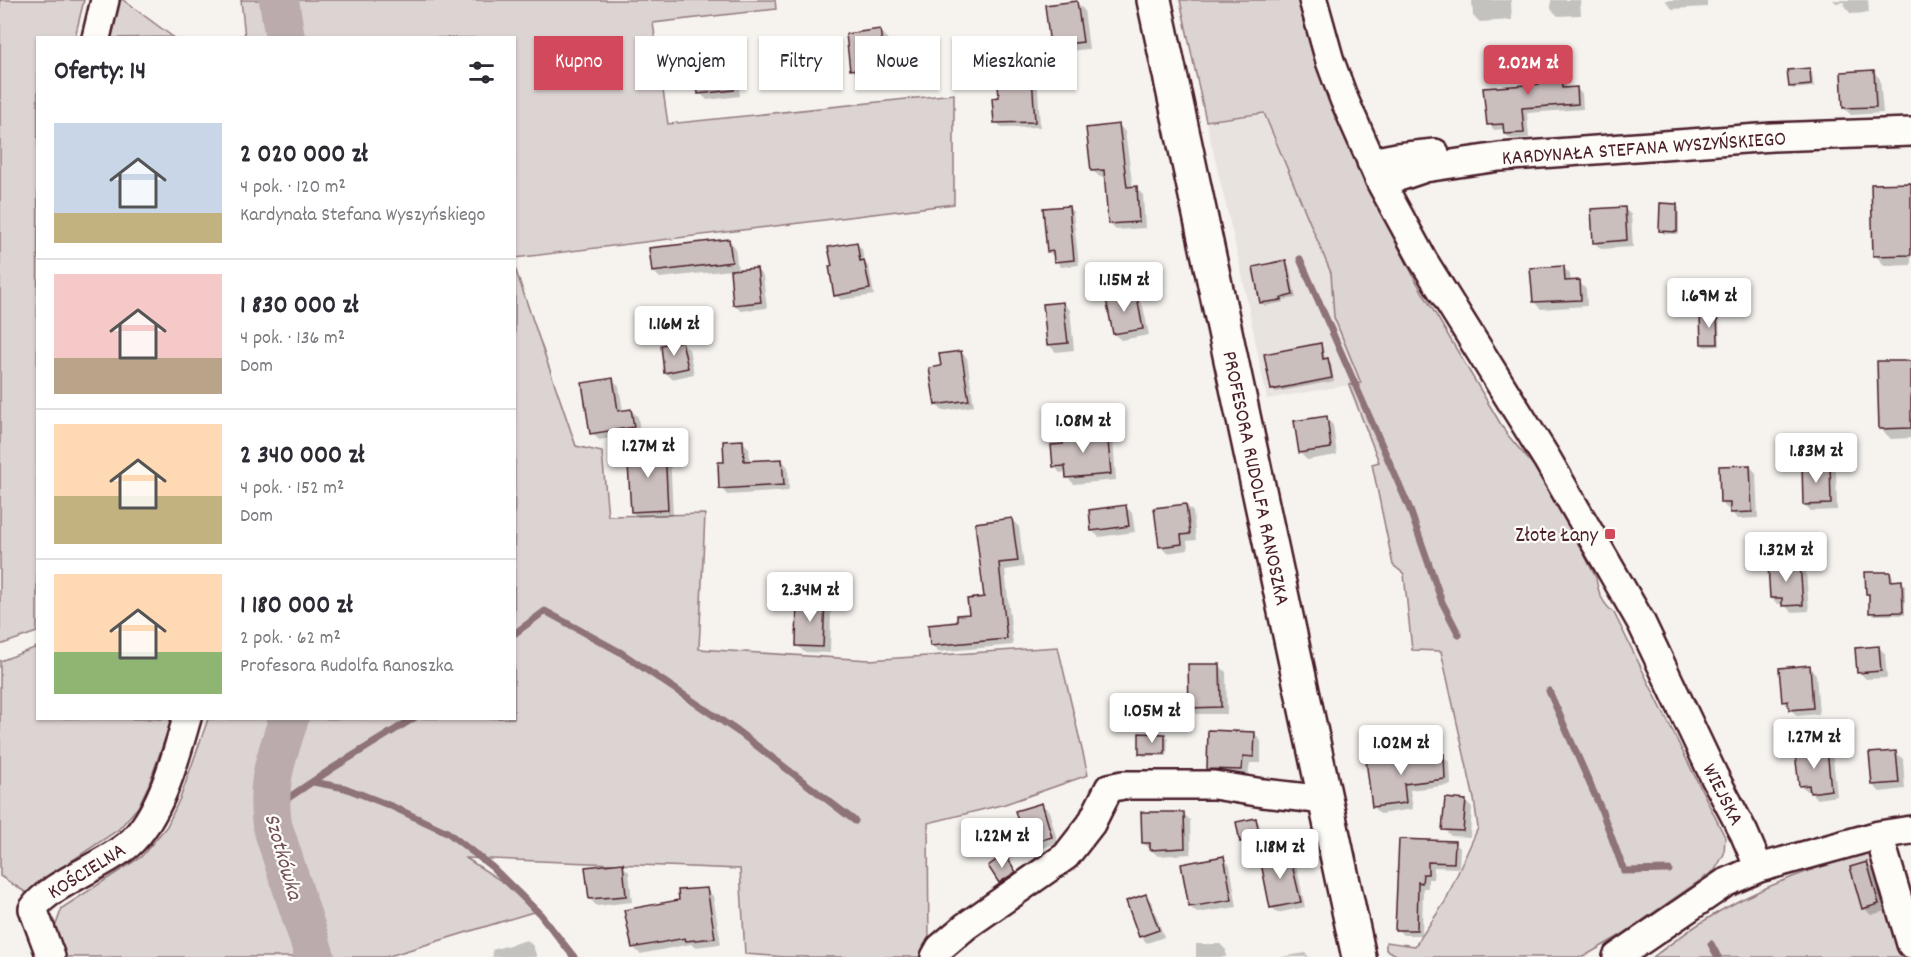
<!DOCTYPE html>
<html lang="pl">
<meta charset="utf-8">
<style>
:root{--surface:#fff;--page:#f7f7f7;--text:#2b2b33;--muted:#7c7c81;--line:#e1e1e2;--accent:#d1495b}
body{margin:0;font-family:Dekko,sans-serif;background:var(--page);color:var(--text);height:100vh;display:flex;flex-direction:column;font-size:22px;white-space:nowrap}
*{box-sizing:border-box;margin:0}
p{font-size:20px;color:var(--muted)}
.icon{flex:none;width:33px;height:33px;fill:none;stroke:currentColor;stroke-width:2;stroke-linecap:round;stroke-linejoin:round}
.map{position:relative;flex:1;overflow:hidden}
.panel{position:absolute;left:36px;top:36px;width:480px;height:684px;display:flex;flex-direction:column;background:var(--surface);border-radius:0px;box-shadow:0 2px 4px #0004}
.panel>*{flex:none}
.banner{position:absolute;left:534px;top:36px;width:570px;height:54px;display:flex;gap:12px}
.price{position:absolute;translate:-50% -51px;padding:0 14px;border-radius:6px;background:#fff;color:#222;font-size:20px;line-height:39px;filter:drop-shadow(0 2px 3px #0008)}
.price::after{content:'';position:absolute;left:50%;top:36px;width:18px;height:14px;margin-left:-9px;background:inherit;clip-path:polygon(0 0,100% 0,50% 100%)}
.price.active{background:var(--accent);color:#fff}
ul{padding:0;list-style:none}
li{display:flex;align-items:center;gap:18px;height:150px;padding:0 18px}
li+li{border-top:2px solid var(--line)}
li span{display:grid;place-items:center;flex:none;width:168px;height:120px;border-radius:0px;color:#555}
li>.icon{margin-inline-start:auto}
span .icon{width:72px;height:72px;fill:#fffc;stroke-width:1}
li b{font-size:26px}
h2{display:flex;justify-content:space-between;align-items:center;height:72px;padding:0 18px;font-size:26px}
.tag{padding:0 21px;border-radius:0px;background:var(--surface);box-shadow:0 2px 4px #0004;font-size:21px;line-height:54px}
.tag.active{background:var(--accent);color:#fff}
.map>svg:first-child{display:block}
</style>
<div class="map">
<svg width="1911" height="957" viewBox="0 0 1911 957">
<rect width="100%" height="100%" fill="#f6f3ef"/>
<filter id="ink" filterUnits="userSpaceOnUse"><feTurbulence type="fractalNoise" baseFrequency=".0167" numOctaves="2"/><feDisplacementMap in="SourceGraphic" scale="12" xChannelSelector="R" yChannelSelector="G"/><feConvolveMatrix kernelMatrix="1 2 1 2 8 2 1 2 1" color-interpolation-filters="sRGB"/></filter>
<g filter="url(#ink)">
<path fill="#e9e3e0" d="M1263,113L1331,273L1334,317L1361,383L1267,399L1240,266L1206,121Z"/>
<path fill="#dcd4d2" stroke="#937a7e" stroke-width="1.5" d="M0,0H84L75,37L38,38L37,632L0,645Z
M119,0H123L173,37L110,38Z
M241,0H775L776,9L653,23L668,124L954,94V204L515,258L514,38L245,37Z
M1180,0H1298L1313,56L1361,175L1417,283L1506,433L1549,484L1596,578C1598,592 1602,603 1614,613L1725,837L1724,854L1715,870L1621,935L1583,957H1401L1386,950V942L1415,946L1445,902L1478,828L1474,799L1441,651L1412,650L1404,574L1393,565L1372,464L1379,462L1349,385L1361,383L1334,317L1331,273L1264,113L1206,121Z
M515,268L576,446L602,452L608,516L705,514L699,649L869,660L1058,647L1088,775L1005,804L928,823L929,948L919,957H786L745,954L740,869L466,858L512,888L533,912L386,957H65L55,927L62,908L141,857L167,826L181,796L208,719L514,718Z
M37,647L38,718L172,719L149,784L138,807L118,830L41,881L28,894L0,876V661Z
M1873,851L1881,864L1904,957H1653C1669,945 1685,933 1702,922C1754,888 1814,867 1873,851Z"/>
<path fill="#0003" d="M1472,0H1511L1512,20L1480,22L1473,16Z
M1551,0H1580L1581,15L1558,16L1551,9Z
M1665,0H1707V7L1672,9Z
M1833,0H1868L1869,13L1851,14L1845,7L1844,2L1836,3Z
M1077,3L1084,10L1089,49L1058,52L1051,46Z
M880,31L887,38L888,44H891L898,50L900,71L858,76L852,69Z
M1030,46L1036,52L1040,127L1002,128L996,122Z
M1558,54L1564,60L1566,89L1576,88L1582,94L1583,109L1527,113L1529,138L1511,139L1505,134V129L1494,130L1489,124L1541,86Z
M730,55L737,62L740,96L707,100L700,93Z
M1809,69L1812,72L1814,87L1793,89L1790,86Z
M1874,72L1880,79L1883,113L1851,115L1844,108Z
M1119,125L1125,132L1133,188H1136L1143,195L1145,228L1116,230L1109,223L1106,177H1100L1093,171Z
M1911,185V265L1885,266L1875,255Z
M1676,205L1679,208V234H1664L1661,231Z
M1068,207L1073,212L1079,265L1061,267L1049,251Z
M1624,208L1631,215L1633,247L1601,249L1594,242Z
M729,240L735,247L738,271L757,270L763,276L767,308L741,311L734,304L731,270L660,278L653,271Z
M856,244L862,249L864,262L869,267L874,295L841,300L836,295Z
M1286,262L1289,265L1296,298L1283,300L1284,302L1265,306L1262,302Z
M1563,267L1570,274L1571,282H1579L1586,289L1587,306L1541,309L1534,302Z
M1125,292L1132,300L1137,299L1143,306L1149,335L1121,340L1114,334Z
M1063,303L1070,310L1074,350L1056,352L1049,345Z
M1716,315L1719,318L1720,346L1705,347L1702,344Z
M682,343L689,349L694,374L672,379L665,372Z
M1320,345L1323,348L1325,360L1331,363L1334,381L1276,392L1273,389Z
M961,352L967,358L974,406L943,411L936,405L943,367Z
M1911,362V438L1891,439L1880,428Z
M612,379L619,386L623,411L631,410L638,417L640,433L599,440L592,433Z
M1326,418L1333,425L1337,455L1307,460L1300,453Z
M1107,431L1113,437L1116,480L1074,484L1067,477V472L1060,473L1054,466L1065,445Z
M742,441L749,448L750,462L782,460L788,467L789,491L727,495L721,488L725,463Z
M664,449L670,454L673,515L638,517L632,512Z
M1829,464L1836,471L1837,510L1811,511L1804,504Z
M1750,466L1756,473L1758,518L1738,519L1731,512V509H1728L1721,503Z
M1186,505L1193,512L1196,540L1187,541L1188,550L1167,553L1160,546Z
M1125,506L1132,513L1135,532L1099,537L1092,531Z
M1012,520L1019,527L1024,567L1005,570L1013,645L938,652L931,645L959,624L986,599Z
M1800,564L1806,571L1809,611L1791,612L1784,604H1778L1771,598Z
M1890,573L1893,576V582H1902L1905,585V615H1874L1871,612L1870,597L1867,594Z
M824,601L831,608L830,653L804,652L797,645Z
M1879,647L1885,654L1887,678L1866,679L1859,672Z
M1219,665L1226,672L1227,714H1197L1190,708Z
M1809,667L1816,674L1819,714L1797,716L1783,701Z
M1255,734L1261,741V763H1250L1248,776L1215,775L1208,768Z
M1165,735L1168,738L1167,756H1143L1140,753Z
M1826,751L1833,758L1837,796L1818,799L1800,785Z
M1896,753L1903,759L1905,789L1880,792L1873,785Z
M1443,756L1450,763L1451,785L1410,790L1413,809L1380,814L1373,807L1367,762Z
M1465,801L1472,808L1470,837L1451,836L1444,829Z
M1042,805L1049,811L1058,843L1033,851L1026,844Z
M1183,813L1190,820L1191,854L1158,856L1143,843Z
M1256,820L1259,823L1262,841L1244,844L1241,841Z
M1401,840L1454,842L1460,848L1459,868L1434,867L1433,879H1428V888H1423L1422,935H1403L1397,929Z
M1289,853L1295,859L1305,907L1277,913L1272,907Z
M1223,858L1230,865L1237,907L1197,913L1190,907Z
M1007,859L1018,875L1003,885L990,866Z
M1866,864L1873,870L1885,911L1871,915L1864,908Z
M622,865L629,872L632,902L597,906L590,899Z
M706,889L713,896L721,944L694,947L691,944L640,954L634,948L681,901Z
M1146,896L1152,903L1164,937L1147,943L1140,936Z
M527,940L533,946L537,957H490L493,956L492,950Z
M1196,944H1220L1226,950V957H1196Z
M1305,953L1309,957H1281Z"/>
<g fill="none" stroke-linecap="round" stroke-linejoin="round">
<path stroke="#8e7378" stroke-width="7" d="M1300,259L1409,507L1442,602L1459,635
M514,634L545,611L620,652L740,733L855,821
M1549,691L1601,809L1624,871L1669,870
M313,782L345,788L391,806L447,832L492,867L540,914L574,957
M270,810L333,768L414,718
M1711,944L1718,957"/>
<path stroke="#bbabac" stroke-width="40" d="M279,0L285,38
M289,718C276,759 266,782 272,825L315,957"/>
</g>
<path fill="#cbbfbe" stroke="#4a1f2b" stroke-width="1.5" d="M1077,1L1083,42L1050,46L1045,5Z
M880,29L882,43L891,42L894,65L850,70L846,34Z
M1030,45L1035,122L994,123L992,98L999,97L995,48Z
M1559,53L1562,88L1577,87L1578,104L1522,108L1524,133L1504,134L1503,124L1487,125L1483,88L1539,84L1537,54Z
M730,54L734,90L698,94L695,57Z
M1810,68L1811,85L1789,87L1787,70Z
M1874,70L1876,107L1843,108L1841,72Z
M1119,124L1127,187L1137,186L1139,222L1108,224L1104,170L1091,171L1086,128Z
M1911,183V255L1873,256L1871,184Z
M1660,203L1677,204V232L1659,231Z
M1069,206L1074,260L1054,262L1053,251L1047,252L1043,208Z
M1625,207L1627,240L1593,243L1591,209Z
M729,239L732,262L652,272L649,248Z
M857,242L860,261L864,260L870,289L834,296L829,266H832L828,247Z
M1286,260L1293,295L1281,298L1282,300L1260,303L1253,267Z
M1564,266L1565,281L1580,280L1581,300L1533,302L1530,268Z
M757,268L761,302L733,305L730,270Z
M1125,290L1127,299L1137,297L1143,329L1113,334L1105,294Z
M1063,302L1068,343L1047,345L1043,304Z
M1717,314L1718,344H1701L1700,315Z
M682,341L688,368L664,373L661,345Z
M1321,343L1323,359L1328,358L1332,378L1271,390L1264,354Z
M961,351L969,400L935,405L929,368L941,366L939,354Z
M1877,361H1911V428L1879,429Z
M613,378L618,411L631,409L634,427L590,434L582,383Z
M1327,416L1331,448L1299,453L1294,421Z
M1107,430L1111,474L1066,478L1065,466L1053,467L1051,445L1063,444V433Z
M743,440L744,461L782,459L784,485L719,489L718,462H724L723,441Z
M665,447L668,510L631,512L627,449Z
M1830,462L1831,504L1803,505L1802,463Z
M1750,465L1752,512L1730,513V503H1720L1719,466Z
M1186,504L1190,534L1181,535L1182,544L1159,547L1154,508Z
M1126,505L1129,526L1091,531L1089,510Z
M1012,518L1018,561L999,563L1007,639L930,646L928,625L957,622V615L969,614L967,599L984,597L975,523Z
M1800,562L1803,605L1782,606V598H1770L1768,564Z
M1865,572H1890L1891,581L1902,580L1903,612L1869,613V594H1866Z
M797,599H825L823,647L796,646Z
M1879,646L1881,671L1857,673L1855,648Z
M1188,664H1220L1221,707L1189,708Z
M1810,665L1813,708L1789,710L1788,701L1782,702L1779,668Z
M1208,730L1255,732L1254,757L1243,756L1242,770L1207,769Z
M1139,733L1165,734V754H1139Z
M1827,749L1831,790L1810,793L1809,785L1799,786L1795,753Z
M1896,751L1899,783L1872,785L1869,753Z
M1444,754L1445,779L1404,784L1406,803L1372,807L1366,760L1400,756Z
M1445,798L1466,800L1463,831L1442,830Z
M1042,803L1052,837L1025,845L1015,811Z
M1141,812H1184L1185,848L1150,850V843H1142Z
M1256,818L1260,838L1240,842L1236,822Z
M1399,839L1455,841L1454,863L1428,862V874H1423L1422,883L1418,882L1417,930H1395Z
M1289,852L1301,902L1270,908L1260,858Z
M1005,854L1016,872L999,883L988,866Z
M1224,856L1232,900L1189,907L1181,864Z
M1867,862L1879,904L1862,909L1850,867Z
M623,863L626,896L589,899L585,867Z
M707,888L715,938L686,941L685,938L632,948L624,910L679,900L678,890Z
M1146,894L1159,930L1139,937L1126,901Z"/>
<g fill="none" stroke-linecap="round" stroke-linejoin="round">
<defs>
<path id="street" d="M1313,0L1330,61L1344,99L1381,183L1423,260L1547,459L1641,622L1714,776L1744,833L1759,868
M96,38L105,0
M1371,162L1397,157L1435,153
M1381,183L1425,168L1499,157L1772,137L1911,132
M1879,835L1911,944
M51,957L33,909C49,884 104,866 129,844C161,815 175,759 187,718
M935,957L940,948L966,926L1066,856L1091,824L1109,788L1123,785H1214L1263,793L1325,800
M1617,957L1725,883L1759,868L1879,835L1911,830"/>
<path id="secondary" d="M1154,0L1359,957"/>
</defs>
<use href="#street" stroke="#4a1f2b" stroke-width="32"/>
<use href="#secondary" stroke="#4a1f2b" stroke-width="38"/>
<use href="#street" stroke="#fdfcf7" stroke-width="27"/>
<use href="#secondary" stroke="#fdfcf7" stroke-width="33"/>
</g>
</g>
<rect fill="#d1495b" stroke="#fdfcf7" stroke-width="2" x="1604" y="528" width="12" height="12" rx="3"/>
<g text-anchor="middle" stroke-width="4.5" stroke-linejoin="round" paint-order="stroke">
<g font-size="21" fill="#4a1f2b" stroke="#fdfcf7">
<text transform="translate(1644 147) rotate(-4)" y="7">KARDYNAŁA STEFANA WYSZYŃSKIEGO</text>
<text transform="translate(1257 478) rotate(78)" y="7">PROFESORA RUDOLFA RANOSZKA</text>
<text transform="translate(1724 794) rotate(63)" y="7">WIEJSKA</text>
<text transform="translate(86 870) rotate(-32)" y="7">KOŚCIELNA</text>
</g>
<g font-size="21" fill="#4a1f2b" stroke="#fdfcf7" text-anchor="end">
<text x="1598" y="541">Złote Łany</text>
</g>
<g font-size="22" font-style="italic" fill="#725058" stroke="#fdfcf7">
<text transform="translate(285 856) rotate(74)" y="8">Szotkówka</text>
</g>
</g>
</svg>
<b class="price active" style="left:1528px;top:96px">2.02M zł</b>
<b class="price" style="left:1124px;top:313px">1.15M zł</b>
<b class="price" style="left:1709px;top:329px">1.69M zł</b>
<b class="price" style="left:674px;top:357px">1.16M zł</b>
<b class="price" style="left:1083px;top:454px">1.08M zł</b>
<b class="price" style="left:648px;top:479px">1.27M zł</b>
<b class="price" style="left:1816px;top:484px">1.83M zł</b>
<b class="price" style="left:1786px;top:583px">1.32M zł</b>
<b class="price" style="left:810px;top:623px">2.34M zł</b>
<b class="price" style="left:1152px;top:744px">1.05M zł</b>
<b class="price" style="left:1814px;top:770px">1.27M zł</b>
<b class="price" style="left:1401px;top:776px">1.02M zł</b>
<b class="price" style="left:1002px;top:869px">1.22M zł</b>
<b class="price" style="left:1280px;top:880px">1.18M zł</b>
<div class="banner">
<a class="tag active">Kupno</a>
<a class="tag">Wynajem</a>
<a class="tag">Filtry</a>
<a class="tag">Nowe</a>
<a class="tag">Mieszkanie</a>
</div>
<section class="panel">
<h2>Oferty: 14<svg class="icon" aria-label="filters" viewBox="0 0 24 24"><path d="M4 7h16M4 17h16"/><circle cx="9" cy="7" r="2"/><circle cx="15" cy="17" r="2"/></svg></h2>
<ul>
<li><span style="background:linear-gradient(#c9d6e8 75%,#c2b280 0)"><svg class="icon" aria-label="home" viewBox="0 0 24 24"><path d="M3 11l9-7 9 7M6 9v11h12V9"/></svg></span><div><b>2 020 000 zł</b><p>4 pok. · 120 m²</p><p>Kardynała Stefana Wyszyńskiego</p></div></li>
<li><span style="background:linear-gradient(#f6c9c9 70%,#b9a48a 0)"><svg class="icon" aria-label="home" viewBox="0 0 24 24"><path d="M3 11l9-7 9 7M6 9v11h12V9"/></svg></span><div><b>1 830 000 zł</b><p>4 pok. · 136 m²</p><p>Dom</p></div></li>
<li><span style="background:linear-gradient(#ffd9b3 60%,#c2b280 0)"><svg class="icon" aria-label="home" viewBox="0 0 24 24"><path d="M3 11l9-7 9 7M6 9v11h12V9"/></svg></span><div><b>2 340 000 zł</b><p>4 pok. · 152 m²</p><p>Dom</p></div></li>
<li><span style="background:linear-gradient(#ffd9b3 65%,#8fb573 0)"><svg class="icon" aria-label="home" viewBox="0 0 24 24"><path d="M3 11l9-7 9 7M6 9v11h12V9"/></svg></span><div><b>1 180 000 zł</b><p>2 pok. · 62 m²</p><p>Profesora Rudolfa Ranoszka</p></div></li>
</ul>
</section>
</div>
